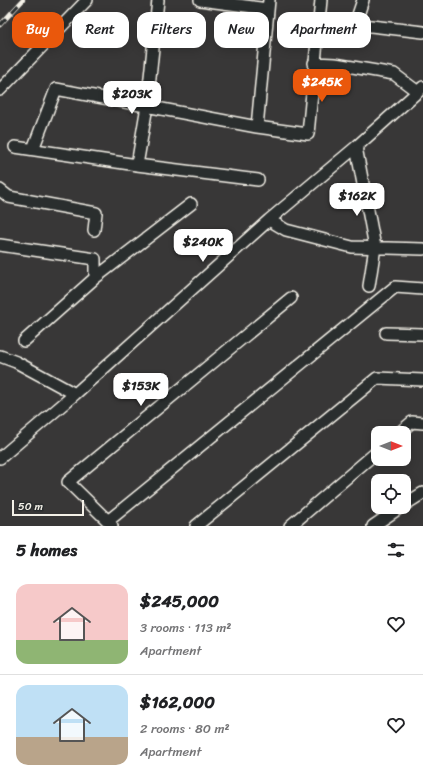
<!DOCTYPE html>
<meta charset="utf-8">
<style>
:root{--surface:#fff;--page:#f2f2f2;--text:#202124;--muted:#757577;--line:#e0e0e0;--accent:#ea580c}
body{margin:0;font-family:Sriracha,sans-serif;background:var(--page);color:var(--text);height:100vh;display:flex;flex-direction:column;font-size:15px;white-space:nowrap}
*{box-sizing:border-box;margin:0}
p{font-size:13px;color:var(--muted)}
.icon{flex:none;width:22px;height:22px;fill:none;stroke:currentColor;stroke-width:2;stroke-linecap:round;stroke-linejoin:round}
.map{position:relative;height:526px;overflow:hidden}
.drawer{display:flex;flex-direction:column;background:var(--surface);flex:1}
.drawer>*{flex:none}
.banner{position:absolute;left:12px;top:12px;width:399px;height:36px;display:flex;gap:8px}
.needle{width:26px;rotate:90deg}
.fabs{position:absolute;left:371px;top:426px;display:grid;gap:8px}
.fabs a{display:grid;place-items:center;width:40px;height:40px;border-radius:8px;background:var(--surface);box-shadow:0 2px 10px #0003;font-size:20px}
.scale{position:absolute;left:12px;bottom:10px;width:72px;box-sizing:border-box;padding-left:4px;border:2px solid #f4f1e8;border-top:0;font-size:11px;line-height:14px;white-space:nowrap;color:#f4f1e8;-webkit-text-stroke:3px #2a2d2e;paint-order:stroke}
.price{position:absolute;translate:-50% -34px;padding:0 9px;border-radius:8px;background:#fff;color:#222;font-size:13px;line-height:26px;filter:drop-shadow(0 1px 2px #0008)}
.price::after{content:'';position:absolute;left:50%;top:24px;width:12px;height:9px;margin-left:-6px;background:inherit;clip-path:polygon(0 0,100% 0,50% 100%)}
.price.on{background:var(--accent);color:#fff}
ul{padding:0;list-style:none}
li{display:flex;align-items:center;gap:12px;height:100px;padding:0 16px}
li+li{border-top:1px solid var(--line)}
li span{display:grid;place-items:center;flex:none;width:112px;height:80px;border-radius:12px;color:#555}
li>.icon{margin-inline-start:auto}
span .icon{width:48px;height:48px;fill:#fffc;stroke-width:1}
li b{font-size:17px}
h2{display:flex;justify-content:space-between;align-items:center;height:48px;padding:0 16px;font-size:17px}
.tag{padding:0 14px;border-radius:12px;background:var(--surface);box-shadow:0 2px 10px #0003;font-size:14px;line-height:36px}
.tag.on{background:var(--accent);color:#fff}
.map>svg:first-child{display:block}
</style>
<div class="map">
<svg width="423" height="526" viewBox="0 0 423 526">
<rect width="100%" height="100%" fill="#383737"/>
<filter id="ink" filterUnits="userSpaceOnUse"><feTurbulence type="fractalNoise" baseFrequency=".025" numOctaves="2"/><feDisplacementMap in="SourceGraphic" scale="8" xChannelSelector="R" yChannelSelector="G"/><feConvolveMatrix kernelMatrix="1 2 1 2 8 2 1 2 1" color-interpolation-filters="sRGB"/></filter>
<g filter="url(#ink)">
<g fill="none" stroke-linecap="round" stroke-linejoin="round">
<defs>
<path id="street" d="M158,0L147,106L137,165L258,180
M200,0L268,9
M319,20L423,32
M355,24L363,0
M314,63L335,64L394,74L418,92
M0,90L87,0
M257,127L269,0
M15,147L137,165
M356,147L375,247L369,286
M33,149L56,89L257,127L308,134L321,0
M0,190L9,197L96,213L94,230
M269,220L286,230L352,247L423,249
M0,245L95,259V278
M386,333L423,334
M24,341L95,278L191,204
M0,356L16,362L75,394
M399,433L412,422L423,423
M0,458L75,394L269,220L356,147L423,87
M404,505L423,493
M108,521L395,287L423,289
M112,526L108,521L68,482L291,298
M196,526L377,378L423,380
M290,526L378,451
M373,526L401,507"/>
</defs>
<use href="#street" stroke="#f4f1e8" stroke-width="14"/>
<use href="#street" stroke="#2a2d2e" stroke-width="11"/>
<defs>
<path id="rail" d="M0,25L23,0"/>
</defs>
<use href="#rail" stroke="#f4f1e8" stroke-width="4.5"/>
<use href="#rail" stroke="#2a2d2e" stroke-width="3" stroke-dasharray="9" stroke-linecap="butt"/>
</g>
</g>
</svg>
<div class="fabs">
<a><svg class="needle" viewBox="-14 -14 28 28"><path d="M0-13l5 13h-10z" fill="#e53935"/><path d="M0 13l5-13h-10z" fill="#757577"/></svg></a>
<a><svg class="icon" aria-label="locate" viewBox="0 0 24 24"><circle cx="12" cy="12" r="6"/><path d="M12 2v4M12 18v4M2 12h4M18 12h4"/></svg></a>
</div>
<div class="scale">50 m</div>
<b class="price on" style="left:322px;top:103px">$245K</b>
<b class="price" style="left:132px;top:115px">$203K</b>
<b class="price" style="left:357px;top:217px">$162K</b>
<b class="price" style="left:203px;top:263px">$240K</b>
<b class="price" style="left:141px;top:407px">$153K</b>
<div class="banner">
<a class="tag on">Buy</a>
<a class="tag">Rent</a>
<a class="tag">Filters</a>
<a class="tag">New</a>
<a class="tag">Apartment</a>
</div>
</div>
<section class="drawer">
<h2>5 homes<svg class="icon" aria-label="filters" viewBox="0 0 24 24"><path d="M4 7h16M4 17h16"/><circle cx="9" cy="7" r="2"/><circle cx="15" cy="17" r="2"/></svg></h2>
<ul>
<li><span style="background:linear-gradient(#f6c9c9 70%,#8fb573 0)"><svg class="icon" aria-label="home" viewBox="0 0 24 24"><path d="M3 11l9-7 9 7M6 9v11h12V9"/></svg></span><div><b>$245,000</b><p>3 rooms · 113 m²</p><p>Apartment</p></div><svg class="icon" aria-label="heart" viewBox="0 0 24 24"><path d="M12 20l-8-8c-3-5 5-10 8-4 3-6 11-1 8 4z"/></svg></li>
<li><span style="background:linear-gradient(#bfe0f5 65%,#b9a48a 0)"><svg class="icon" aria-label="home" viewBox="0 0 24 24"><path d="M3 11l9-7 9 7M6 9v11h12V9"/></svg></span><div><b>$162,000</b><p>2 rooms · 80 m²</p><p>Apartment</p></div><svg class="icon" aria-label="heart" viewBox="0 0 24 24"><path d="M12 20l-8-8c-3-5 5-10 8-4 3-6 11-1 8 4z"/></svg></li>
</ul>
</section>
